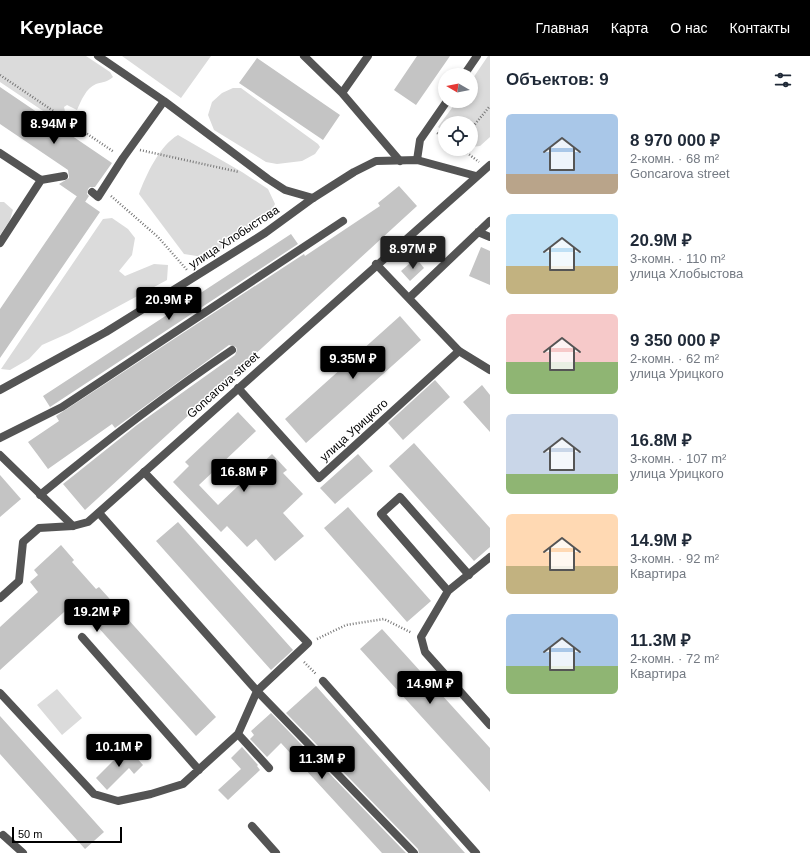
<!DOCTYPE html>
<html lang="ru">
<meta charset="utf-8">
<style>
:root{--surface:#fff;--page:#f2f2f3;--text:#1f2937;--muted:#747a83;--accent:#000}
body{margin:0;font-family:Helvetica,sans-serif;background:var(--page);color:var(--text);height:100vh;display:flex;flex-direction:column;font-size:15px;white-space:nowrap}
*{box-sizing:border-box;margin:0}
p{font-size:13px;color:var(--muted)}
.icon{flex:none;width:22px;height:22px;fill:none;stroke:currentColor;stroke-width:2;stroke-linecap:round;stroke-linejoin:round}
.map{position:relative;flex:1;overflow:hidden}
.panel{display:flex;flex-direction:column;background:var(--surface);width:320px}
.panel>*{flex:none}
.needle{width:26px;rotate:279deg}
.tools{position:absolute;left:438px;top:12px;display:grid;gap:8px}
.tools a{display:grid;place-items:center;width:40px;height:40px;border-radius:50%;background:var(--surface);box-shadow:0 2px 6px #0003;font-size:20px}
.scale{position:absolute;left:12px;bottom:10px;width:110px;box-sizing:border-box;padding-left:4px;border:2px solid #000;border-top:0;font-size:11px;line-height:14px;white-space:nowrap;color:#000;-webkit-text-stroke:3px #fff;paint-order:stroke}
.price{position:absolute;translate:-50% -34px;padding:0 9px;border-radius:4px;background:var(--accent);color:#fff;font-size:13px;line-height:26px;filter:drop-shadow(0 1px 2px #0008)}
.price::after{content:'';position:absolute;left:50%;top:24px;width:12px;height:9px;margin-left:-6px;background:inherit;clip-path:polygon(0 0,100% 0,50% 100%)}
.price.active{background:#222;color:#fff}
ul{padding:0;list-style:none}
li{display:flex;align-items:center;gap:12px;height:100px;padding:0 16px}
li span{display:grid;place-items:center;flex:none;width:112px;height:80px;border-radius:6px;color:#555}
li>.icon{margin-inline-start:auto}
span .icon{width:48px;height:48px;fill:#fffc;stroke-width:1}
li b{font-size:17px}
h2{display:flex;justify-content:space-between;align-items:center;height:48px;padding:0 16px;font-size:17px}
header{display:flex;align-items:center;gap:24px;box-sizing:border-box;height:56px;padding:0 20px;background:var(--accent);color:#fff}
header strong{font-size:19px}
nav{display:flex;gap:22px;margin-inline-start:auto;font-size:14px}
main{display:flex;flex:1;min-height:0}
.map>svg:first-child{display:block}
</style>
<header>
<strong>Keyplace</strong>
<nav><a>Главная</a><a>Карта</a><a>О нас</a><a>Контакты</a></nav>
</header>
<main>
<div class="map">
<svg width="490" height="797" viewBox="0 0 490 797">
<rect width="100%" height="100%" fill="#fff"/>
<path fill="#dbdbdb" d="M0,0H86L110,16L113,21C107,26 103,26 96,28C86,32 81,45 77,54L67,49L64,51L67,64L61,67L0,26Z
M122,0H211L181,42Z
M488,0H490V81L480,90L471,91V67H445V76L438,71L457,45H471V25Z
M233,32H241L318,88L320,91L315,98L302,105L277,108L266,106L214,74L208,59L212,46L222,37Z
M178,79L242,116L268,133L275,148L271,156L237,185L203,201L184,198L139,138C146,119 160,89 178,79Z
M0,146H4L13,154L10,164L0,179Z
M112,162L128,173L135,182L132,199L119,215L125,220L154,208L168,209L167,224L69,277L42,289L29,303L10,314L1,313L103,163Z
M57,633L82,662L62,679L37,649Z"/>
<path fill="#c4c4c4" d="M417,0H450L416,49L394,34Z
M257,2L340,59L323,84L239,27Z
M0,31L112,107L95,131H90L88,133L87,138L89,140L85,146L59,128L69,122L68,114L0,68Z
M399,130L417,150L85,454L63,428L137,369L235,299L237,294L236,291L229,289L115,372L112,368L48,413L37,398L28,386L59,365L56,360L304,198L305,200L380,150L378,147Z
M77,140L100,156L0,302V253Z
M291,178L298,188L50,351L43,340Z
M481,191L490,195V229L469,220Z
M416,202L424,212L410,225L401,215Z
M400,260L421,284L306,387L285,363Z
M435,324L450,341L403,384L388,367Z
M482,329L490,339V376L463,346Z
M238,356L256,375L199,429L218,449L272,398L287,414L283,417L303,438L283,457L304,480L275,505L256,483L247,491L227,470L221,476L173,426L189,410L185,406Z
M414,387L490,472V491L474,505L389,410Z
M358,398L373,415L335,448L320,432Z
M0,419L21,443L0,461Z
M348,451L431,545L407,566L324,472Z
M178,466L293,594L271,614L156,485Z
M61,489L74,504L72,506L96,533L99,531L216,661L196,680L78,549L77,551L74,547L0,614V571L38,536L30,526L38,519L34,514Z
M382,573L490,692V736L360,593Z
M316,630L465,797H419L418,793L286,657Z
M271,657L406,797H382L281,687L267,701L250,683L254,679L251,675Z
M0,660L104,776L85,793L0,698Z
M127,691L143,709L134,718L129,712L107,734L96,722Z
M242,691L258,709L257,710L260,714L228,744L218,734L241,713L231,702Z"/>
<g fill="none" stroke-linecap="round" stroke-linejoin="round">
<path stroke="#767676" stroke-width="2.5" stroke-dasharray="1 2" stroke-linecap="butt" d="M0,19L114,96
M471,73L490,50
M437,77L445,82
M462,93L479,106
M140,94L239,116
M111,140L158,181L187,214
M317,583L346,569L384,563L412,577
M304,606L316,618"/>
<path stroke="#545454" stroke-width="8" d="M98,0L164,45L268,123L285,134L313,142
M304,0L342,37L400,105
M464,19L477,0
M342,37L368,0
M0,97L41,124L0,187
M417,104L420,84L447,45
M41,124L64,120
M92,136L98,141L123,102L164,45
M478,176L490,181
M376,208L459,295L490,314
M409,242L490,165
M0,382L62,351L343,165
M0,399L73,470
M40,439C102,388 165,339 232,294
M99,457L257,635L414,797
M490,501L448,535L421,581L425,596L490,669
M448,535L381,458L400,441L469,519
M82,581L199,714
M323,625L476,797
M0,637L94,738L118,745L151,738L183,728L238,678L257,635L308,587L144,416
M238,678L269,712
M252,770L276,797
M3,779L23,797"/>
<path stroke="#545454" stroke-width="8" d="M238,332L319,422L459,295
M0,334L106,276L265,177L313,142L354,116L376,105L417,104L476,120
M0,542L19,525L23,486L39,472L73,470L88,466L490,109"/>
</g>
<g text-anchor="middle" stroke-width="3" stroke-linejoin="round" paint-order="stroke">
<g font-size="12" fill="#000" stroke="#fff">
<text transform="translate(234 181) rotate(-33)" y="4">улица Хлобыстова</text>
<text transform="translate(223 329) rotate(-42)" y="4">Goncarova street</text>
<text transform="translate(354 374) rotate(-42)" y="4">улица Урицкого</text>
</g>
</g>
</svg>
<div class="tools">
<a><svg class="needle" viewBox="-14 -14 28 28"><path d="M0-13l5 13h-10z" fill="#e53935"/><path d="M0 13l5-13h-10z" fill="#747a83"/></svg></a>
<a><svg class="icon" aria-label="locate" viewBox="0 0 24 24"><circle cx="12" cy="12" r="6"/><path d="M12 2v4M12 18v4M2 12h4M18 12h4"/></svg></a>
</div>
<div class="scale">50 m</div>
<b class="price" style="left:54px;top:89px">8.94M ₽</b>
<b class="price active" style="left:413px;top:214px">8.97M ₽</b>
<b class="price" style="left:169px;top:265px">20.9M ₽</b>
<b class="price" style="left:353px;top:324px">9.35M ₽</b>
<b class="price" style="left:244px;top:437px">16.8M ₽</b>
<b class="price" style="left:97px;top:577px">19.2M ₽</b>
<b class="price" style="left:430px;top:649px">14.9M ₽</b>
<b class="price" style="left:119px;top:712px">10.1M ₽</b>
<b class="price" style="left:322px;top:724px">11.3M ₽</b>
</div>
<section class="panel">
<h2>Объектов: 9<svg class="icon" aria-label="filters" viewBox="0 0 24 24"><path d="M4 7h16M4 17h16"/><circle cx="9" cy="7" r="2"/><circle cx="15" cy="17" r="2"/></svg></h2>
<ul>
<li><span style="background:linear-gradient(#a9c7e8 75%,#b9a48a 0)"><svg class="icon" aria-label="home" viewBox="0 0 24 24"><path d="M3 11l9-7 9 7M6 9v11h12V9"/></svg></span><div><b>8 970 000 ₽</b><p>2-комн. · 68 m²</p><p>Goncarova street</p></div></li>
<li><span style="background:linear-gradient(#bfe0f5 65%,#c2b280 0)"><svg class="icon" aria-label="home" viewBox="0 0 24 24"><path d="M3 11l9-7 9 7M6 9v11h12V9"/></svg></span><div><b>20.9M ₽</b><p>3-комн. · 110 m²</p><p>улица Хлобыстова</p></div></li>
<li><span style="background:linear-gradient(#f6c9c9 60%,#8fb573 0)"><svg class="icon" aria-label="home" viewBox="0 0 24 24"><path d="M3 11l9-7 9 7M6 9v11h12V9"/></svg></span><div><b>9 350 000 ₽</b><p>2-комн. · 62 m²</p><p>улица Урицкого</p></div></li>
<li><span style="background:linear-gradient(#c9d6e8 75%,#8fb573 0)"><svg class="icon" aria-label="home" viewBox="0 0 24 24"><path d="M3 11l9-7 9 7M6 9v11h12V9"/></svg></span><div><b>16.8M ₽</b><p>3-комн. · 107 m²</p><p>улица Урицкого</p></div></li>
<li><span style="background:linear-gradient(#ffd9b3 65%,#c2b280 0)"><svg class="icon" aria-label="home" viewBox="0 0 24 24"><path d="M3 11l9-7 9 7M6 9v11h12V9"/></svg></span><div><b>14.9M ₽</b><p>3-комн. · 92 m²</p><p>Квартира</p></div></li>
<li><span style="background:linear-gradient(#a9c7e8 65%,#8fb573 0)"><svg class="icon" aria-label="home" viewBox="0 0 24 24"><path d="M3 11l9-7 9 7M6 9v11h12V9"/></svg></span><div><b>11.3M ₽</b><p>2-комн. · 72 m²</p><p>Квартира</p></div></li>
</ul>
</section>
</main>
